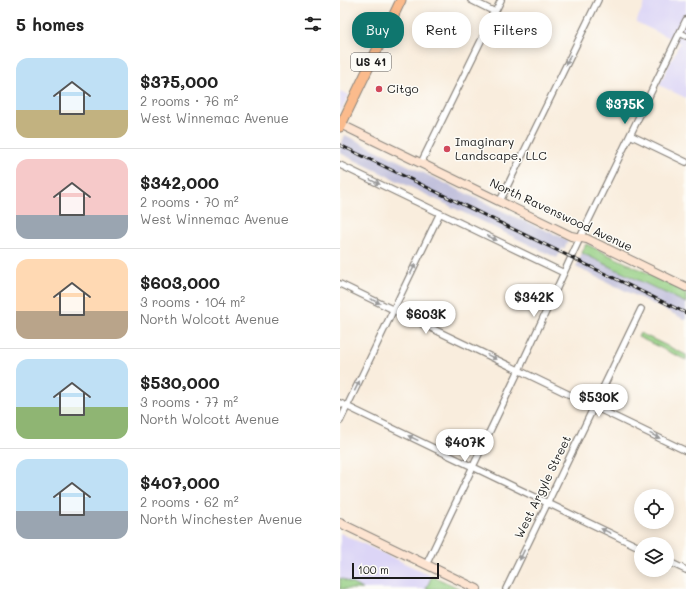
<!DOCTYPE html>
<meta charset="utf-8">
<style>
:root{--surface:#fff;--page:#f6f6f6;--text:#222;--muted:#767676;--line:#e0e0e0;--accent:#0f766e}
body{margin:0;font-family:Mali,sans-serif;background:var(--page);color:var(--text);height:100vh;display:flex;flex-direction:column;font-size:15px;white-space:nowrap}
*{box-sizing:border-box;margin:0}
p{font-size:13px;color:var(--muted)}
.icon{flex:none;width:22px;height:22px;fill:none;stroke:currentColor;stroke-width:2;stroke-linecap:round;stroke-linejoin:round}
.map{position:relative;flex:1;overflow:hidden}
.drawer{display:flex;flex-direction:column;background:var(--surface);width:340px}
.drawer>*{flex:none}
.banner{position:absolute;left:12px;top:12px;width:274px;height:36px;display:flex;gap:8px}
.tools{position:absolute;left:294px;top:489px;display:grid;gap:8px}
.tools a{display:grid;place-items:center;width:40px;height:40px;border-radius:50%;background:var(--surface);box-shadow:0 2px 10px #0003;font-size:20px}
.scale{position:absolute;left:12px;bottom:10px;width:87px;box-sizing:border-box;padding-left:4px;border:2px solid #1c1c1c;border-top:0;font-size:11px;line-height:14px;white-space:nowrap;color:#1c1c1c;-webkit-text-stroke:3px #fdfcf7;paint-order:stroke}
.price{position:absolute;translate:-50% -34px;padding:0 9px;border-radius:14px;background:#fff;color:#222;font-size:13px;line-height:26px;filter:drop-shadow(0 1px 2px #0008)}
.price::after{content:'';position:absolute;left:50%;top:24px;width:12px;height:9px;margin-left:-6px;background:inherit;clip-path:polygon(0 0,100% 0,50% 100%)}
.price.on{background:var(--accent);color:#fff}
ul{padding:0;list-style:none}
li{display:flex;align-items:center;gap:12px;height:100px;padding:0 16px}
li+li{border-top:1px solid var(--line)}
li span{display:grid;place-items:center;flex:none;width:112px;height:80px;border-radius:12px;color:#555}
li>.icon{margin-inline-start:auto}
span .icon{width:48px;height:48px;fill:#fffc;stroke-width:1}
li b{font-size:17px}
h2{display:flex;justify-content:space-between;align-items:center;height:48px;padding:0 16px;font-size:17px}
.tag{padding:0 14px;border-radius:16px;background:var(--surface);box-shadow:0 2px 10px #0003;font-size:14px;line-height:36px}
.tag.on{background:var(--accent);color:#fff}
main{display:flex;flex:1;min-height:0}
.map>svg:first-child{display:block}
</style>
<main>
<section class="drawer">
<h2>5 homes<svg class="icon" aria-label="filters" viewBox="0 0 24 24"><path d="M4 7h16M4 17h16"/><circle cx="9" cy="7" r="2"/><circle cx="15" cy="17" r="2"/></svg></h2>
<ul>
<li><span style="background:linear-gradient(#bfe0f5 65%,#c2b280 0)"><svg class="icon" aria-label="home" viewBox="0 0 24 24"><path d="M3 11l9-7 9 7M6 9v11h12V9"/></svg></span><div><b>$375,000</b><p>2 rooms · 76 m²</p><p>West Winnemac Avenue</p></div></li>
<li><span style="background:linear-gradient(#f6c9c9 70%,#9aa5b1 0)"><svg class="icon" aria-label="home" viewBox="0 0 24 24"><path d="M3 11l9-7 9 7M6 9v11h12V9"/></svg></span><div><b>$342,000</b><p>2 rooms · 70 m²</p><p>West Winnemac Avenue</p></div></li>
<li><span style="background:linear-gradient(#ffd9b3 65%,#b9a48a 0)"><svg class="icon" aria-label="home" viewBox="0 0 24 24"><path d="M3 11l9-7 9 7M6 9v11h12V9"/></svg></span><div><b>$603,000</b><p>3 rooms · 104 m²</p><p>North Wolcott Avenue</p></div></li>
<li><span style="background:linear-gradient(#bfe0f5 60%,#8fb573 0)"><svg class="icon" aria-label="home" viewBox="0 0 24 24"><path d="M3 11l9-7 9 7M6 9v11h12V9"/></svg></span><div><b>$530,000</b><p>3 rooms · 77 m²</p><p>North Wolcott Avenue</p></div></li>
<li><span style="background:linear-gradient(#bfe0f5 65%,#9aa5b1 0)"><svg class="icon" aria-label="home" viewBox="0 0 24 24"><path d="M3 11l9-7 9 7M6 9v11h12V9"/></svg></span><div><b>$407,000</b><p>2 rooms · 62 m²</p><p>North Winchester Avenue</p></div></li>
</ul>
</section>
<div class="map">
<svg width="346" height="589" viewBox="0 0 346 589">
<rect width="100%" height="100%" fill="#fdfcf7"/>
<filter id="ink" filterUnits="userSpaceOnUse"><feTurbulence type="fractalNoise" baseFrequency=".025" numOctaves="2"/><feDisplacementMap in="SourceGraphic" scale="8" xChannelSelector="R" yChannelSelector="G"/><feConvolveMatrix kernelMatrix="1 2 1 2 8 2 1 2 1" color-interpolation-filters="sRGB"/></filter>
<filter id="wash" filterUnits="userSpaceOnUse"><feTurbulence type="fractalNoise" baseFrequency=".012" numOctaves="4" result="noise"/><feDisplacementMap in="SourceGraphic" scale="16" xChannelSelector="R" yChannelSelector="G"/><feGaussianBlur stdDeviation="0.9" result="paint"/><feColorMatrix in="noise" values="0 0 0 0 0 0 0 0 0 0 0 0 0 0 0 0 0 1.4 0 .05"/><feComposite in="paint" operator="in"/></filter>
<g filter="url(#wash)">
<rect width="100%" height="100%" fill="#f9eddd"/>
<path fill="#dcd5f6" d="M306,0H346V98L319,85L340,43L296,22Z
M0,91L9,95L0,113Z
M0,533L92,576L86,589H23L0,578Z"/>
<path fill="#c2c1dc" d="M5,135L177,218L228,240L224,249L222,248V249L217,258L0,153V148Z
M242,253L346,303V320L236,267Z"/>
<path fill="#93cd81" stroke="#58744e" d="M246,244L346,291V303L242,253Z
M300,333L346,355V360L298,337Z
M92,576L121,589H86Z
M0,578L23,589H0Z"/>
</g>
<g filter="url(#ink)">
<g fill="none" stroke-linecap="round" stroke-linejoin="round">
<defs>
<path id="street" d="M131,0L155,12
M340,33L346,36
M290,135L346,162
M81,163L161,0
M0,165L224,273
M160,201L258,0
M0,284L346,451
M0,403L301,548
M0,421L100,213
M327,561L346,570
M86,565L179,370L240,238L346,20
M166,589L301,309"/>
<path id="secondary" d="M0,124L231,236L247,239L346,287
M0,523L137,589"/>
<path id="primary" d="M0,127L61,0"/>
</defs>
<use href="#street" stroke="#8a847c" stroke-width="8"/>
<use href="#secondary" stroke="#8a847c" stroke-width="10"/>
<use href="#primary" stroke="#8a847c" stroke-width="11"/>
<use href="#street" stroke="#fff" stroke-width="5.5"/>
<use href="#secondary" stroke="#fde4d1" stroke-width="8"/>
<use href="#primary" stroke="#fbbb8c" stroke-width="9"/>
<defs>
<path id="rail" d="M0,145L346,313"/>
</defs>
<use href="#rail" stroke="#1c1c1c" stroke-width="3"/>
<use href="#rail" stroke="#fdfcf7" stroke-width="1.5" stroke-dasharray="4.5" stroke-linecap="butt"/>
</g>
<defs><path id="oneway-solid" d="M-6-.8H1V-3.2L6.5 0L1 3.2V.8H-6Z"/></defs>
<g fill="#999">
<use href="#oneway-solid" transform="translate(228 60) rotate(116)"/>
<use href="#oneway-solid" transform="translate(35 182) rotate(26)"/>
<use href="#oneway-solid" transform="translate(152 238) rotate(26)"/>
<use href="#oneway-solid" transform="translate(73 269) rotate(-64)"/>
<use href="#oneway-solid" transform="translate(35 301) rotate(25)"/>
<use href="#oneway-solid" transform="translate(152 357) rotate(26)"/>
<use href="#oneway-solid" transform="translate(17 386) rotate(-64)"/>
<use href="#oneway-solid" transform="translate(315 436) rotate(26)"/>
<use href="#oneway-solid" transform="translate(73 438) rotate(-154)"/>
<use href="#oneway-solid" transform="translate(266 531) rotate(-154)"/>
<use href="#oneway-solid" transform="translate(182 555) rotate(115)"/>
</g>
</g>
<g fill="#d1495b" stroke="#fdfcf7" stroke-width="1.5">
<circle cx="39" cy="89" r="4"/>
<circle cx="107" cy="149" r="4"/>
</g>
<g text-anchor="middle" stroke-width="3" stroke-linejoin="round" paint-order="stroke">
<rect fill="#fdfcf7" stroke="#605f5e" stroke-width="1" x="11" y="53" width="40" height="18" rx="3"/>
<g font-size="11" font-weight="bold" fill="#1c1c1c">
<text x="31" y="66">US 41</text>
</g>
<g font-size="12" fill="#1c1c1c" stroke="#fdfcf7" text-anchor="start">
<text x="47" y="93">Citgo</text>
<text x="115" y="146">Imaginary<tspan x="115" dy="14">Landscape, LLC</tspan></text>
</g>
<g font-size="12" fill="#1c1c1c" stroke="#fdfcf7">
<text transform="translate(221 215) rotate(25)" y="4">North Ravenswood Avenue</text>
<text transform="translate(203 487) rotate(-64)" y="4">West Argyle Street</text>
</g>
</g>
</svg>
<div class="tools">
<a><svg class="icon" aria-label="locate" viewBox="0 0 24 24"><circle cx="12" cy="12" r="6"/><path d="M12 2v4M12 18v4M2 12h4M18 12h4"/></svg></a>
<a><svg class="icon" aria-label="layers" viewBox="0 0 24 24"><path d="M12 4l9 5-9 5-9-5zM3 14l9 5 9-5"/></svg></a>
</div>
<div class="scale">100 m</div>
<b class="price on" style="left:285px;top:125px">$375K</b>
<b class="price" style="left:194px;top:318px">$342K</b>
<b class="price" style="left:86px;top:335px">$603K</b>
<b class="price" style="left:259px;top:418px">$530K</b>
<b class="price" style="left:125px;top:463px">$407K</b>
<div class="banner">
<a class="tag on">Buy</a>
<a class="tag">Rent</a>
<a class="tag">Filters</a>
</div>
</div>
</main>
